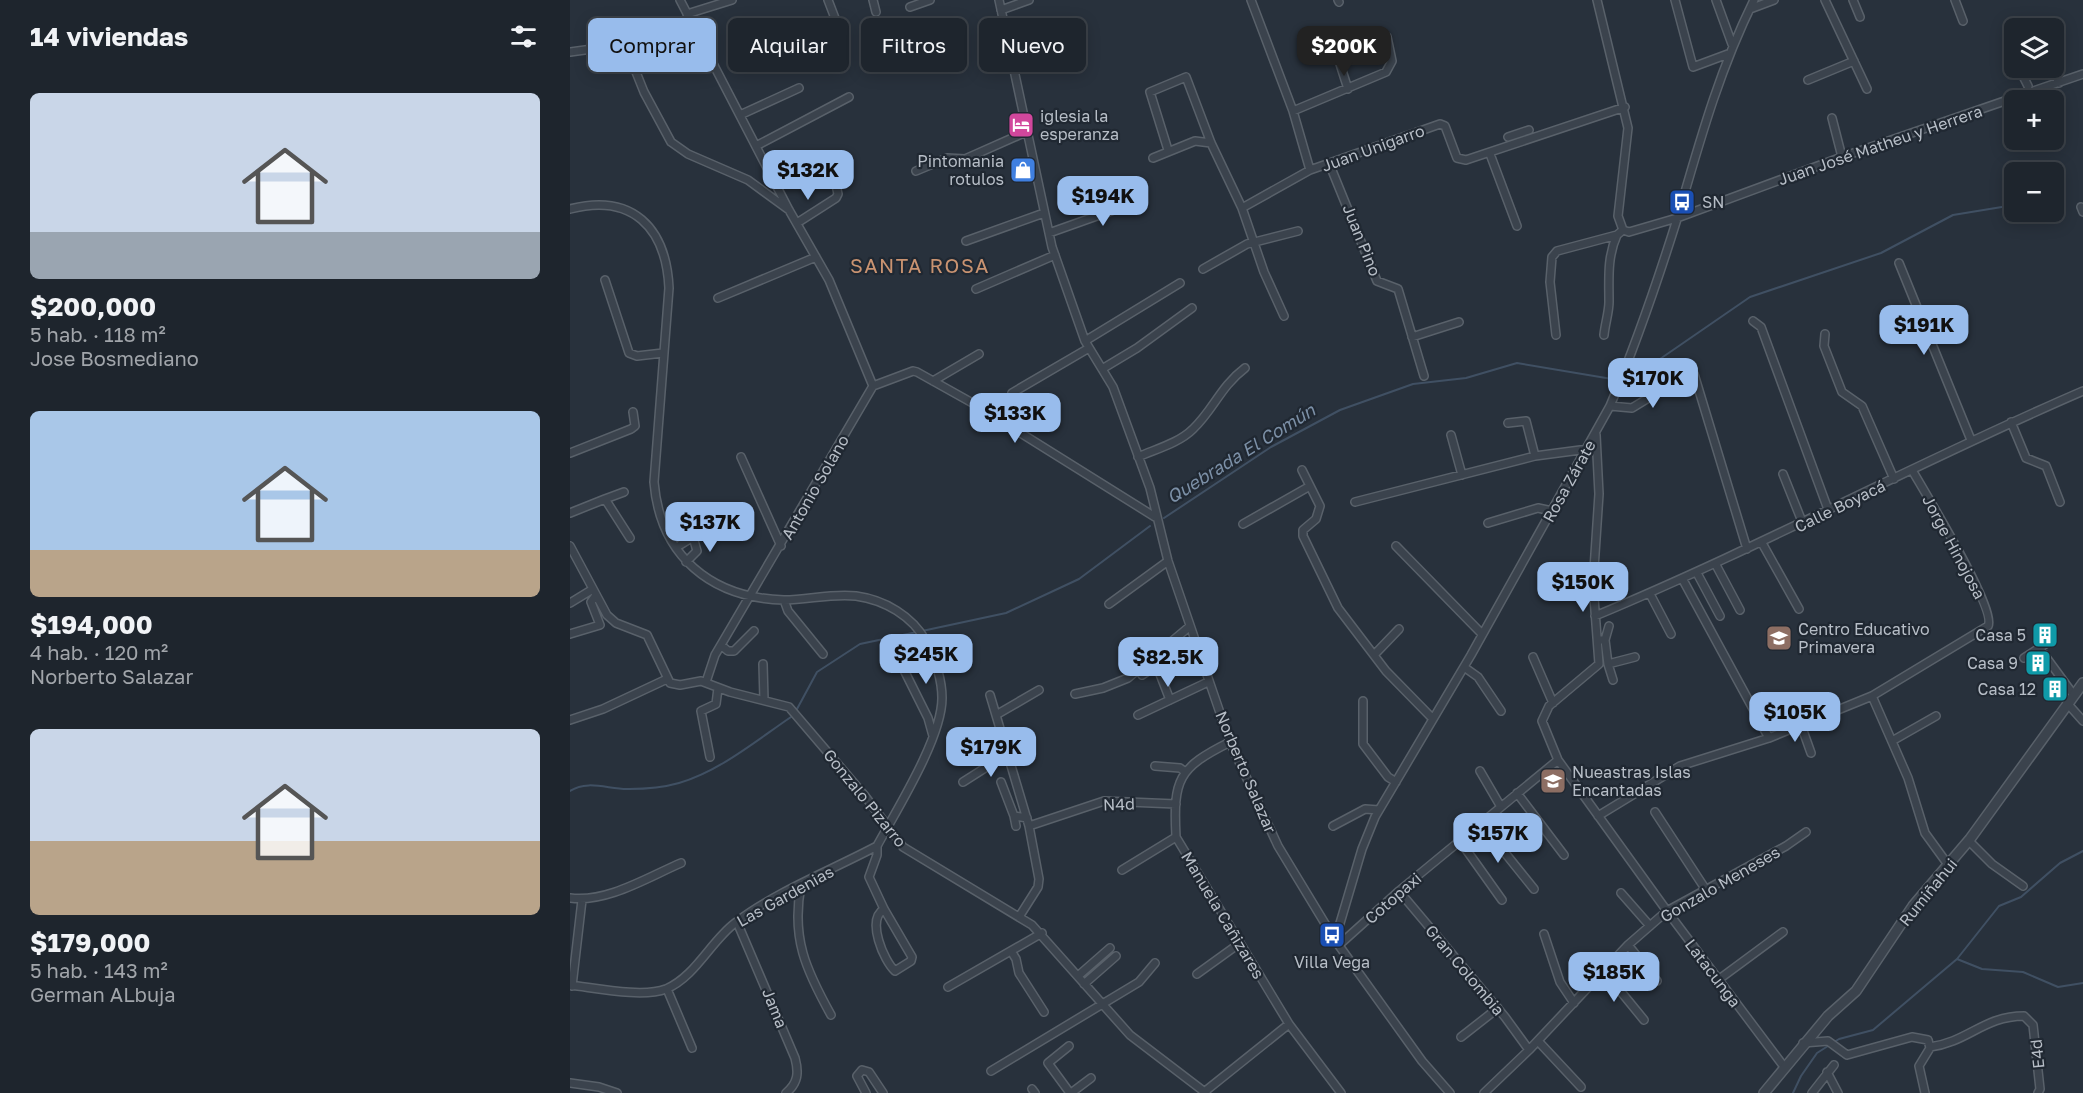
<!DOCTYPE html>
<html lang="es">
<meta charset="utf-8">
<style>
:root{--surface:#1e252d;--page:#2b3139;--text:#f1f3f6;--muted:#a1a5aa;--line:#3c4249;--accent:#98bcec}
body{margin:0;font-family:"Golos Text",sans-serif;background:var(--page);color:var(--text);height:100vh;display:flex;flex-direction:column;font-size:22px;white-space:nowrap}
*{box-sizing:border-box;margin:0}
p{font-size:20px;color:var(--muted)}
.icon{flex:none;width:33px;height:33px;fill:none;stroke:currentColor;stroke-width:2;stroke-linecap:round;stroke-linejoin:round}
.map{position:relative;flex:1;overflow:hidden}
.drawer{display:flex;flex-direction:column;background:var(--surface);width:570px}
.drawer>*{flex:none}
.top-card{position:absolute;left:18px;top:18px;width:570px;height:54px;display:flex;gap:12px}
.controls{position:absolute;left:1434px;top:18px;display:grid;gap:12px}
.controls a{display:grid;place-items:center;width:60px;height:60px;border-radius:9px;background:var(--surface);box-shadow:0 3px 15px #0003,0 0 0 2px var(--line);font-size:30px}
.price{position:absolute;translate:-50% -51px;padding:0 14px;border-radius:12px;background:var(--accent);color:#111;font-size:20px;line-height:39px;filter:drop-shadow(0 2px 3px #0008)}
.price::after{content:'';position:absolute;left:50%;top:36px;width:18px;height:14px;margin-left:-9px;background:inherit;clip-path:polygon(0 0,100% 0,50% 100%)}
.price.current{background:#222;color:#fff}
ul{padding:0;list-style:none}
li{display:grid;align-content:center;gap:12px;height:318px;padding:0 30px}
li span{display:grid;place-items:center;height:186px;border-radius:9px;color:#555}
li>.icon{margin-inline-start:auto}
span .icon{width:108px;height:108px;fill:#fffc;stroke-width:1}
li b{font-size:26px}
h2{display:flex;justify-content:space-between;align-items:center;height:72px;padding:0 30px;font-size:26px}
.tag{padding:0 21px;border-radius:9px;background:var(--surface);box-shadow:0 3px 15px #0003,0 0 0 2px var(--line);font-size:21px;line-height:54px}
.tag.current{background:var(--accent);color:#111}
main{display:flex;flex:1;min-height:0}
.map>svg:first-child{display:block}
</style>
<main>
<section class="drawer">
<h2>14 viviendas<svg class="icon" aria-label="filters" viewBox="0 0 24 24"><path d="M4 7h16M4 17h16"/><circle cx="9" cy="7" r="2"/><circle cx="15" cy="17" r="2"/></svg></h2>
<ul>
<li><span style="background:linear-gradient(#c9d6e8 75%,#9aa5b1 0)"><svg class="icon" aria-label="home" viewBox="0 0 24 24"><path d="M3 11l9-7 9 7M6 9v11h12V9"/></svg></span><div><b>$200,000</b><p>5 hab. · 118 m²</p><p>Jose Bosmediano</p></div></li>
<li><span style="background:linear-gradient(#a9c7e8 75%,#b9a48a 0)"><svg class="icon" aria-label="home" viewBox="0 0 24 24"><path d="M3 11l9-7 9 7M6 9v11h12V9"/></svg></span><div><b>$194,000</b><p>4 hab. · 120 m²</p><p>Norberto Salazar</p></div></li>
<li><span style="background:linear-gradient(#c9d6e8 60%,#b9a48a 0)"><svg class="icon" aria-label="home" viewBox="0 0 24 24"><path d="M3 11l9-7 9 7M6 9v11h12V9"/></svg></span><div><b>$179,000</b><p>5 hab. · 143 m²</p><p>German ALbuja</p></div></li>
</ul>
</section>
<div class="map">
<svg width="1513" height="1093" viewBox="0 0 1513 1093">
<rect width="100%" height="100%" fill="#28313c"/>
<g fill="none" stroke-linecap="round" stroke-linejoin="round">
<path stroke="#405063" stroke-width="2" d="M1058,381L1180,297L1311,253L1383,215L1444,205
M594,518L701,447L770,410L843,384L896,378L947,363L1042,379
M352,631L436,613L509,579L580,526
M227,709L247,672L290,644L347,632
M0,791C18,779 40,790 59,789C74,789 95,787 109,783C150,771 187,740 221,717
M1387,959L1412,969L1453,972L1488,987L1513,983
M1223,1093L1231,1076L1247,1053L1269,1039L1303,1030L1387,959L1429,906L1451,897L1490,863L1513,851"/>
<defs>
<path id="minor" d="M110,0L219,210L259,280L303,386
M258,0L276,47
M303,0L306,12
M429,0L482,247L515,341L543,387L580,488L598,561L660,742L708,846L765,940L852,1061L880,1093
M681,0L723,111L740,170
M768,0L769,2
M1027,0L1058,128L1048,216L1053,230
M1105,0L1123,67L1158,54
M1146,0L1162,44
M1255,0L1297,89
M1283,0L1290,17
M1385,0L1393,21
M340,7L360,0
M1180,9L1204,0
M431,10L459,0
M117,14L162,0
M1459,28H1464
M761,36L778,89
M1444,36L1437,43L1444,58
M0,52L51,45L56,47L74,92L101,142L118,154L178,180L219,210
M1449,68L1458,86
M1482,68L1489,83
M1238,80L1284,61
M723,111L816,72L822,61L817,37
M170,115L229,88
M1262,118L1272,157
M938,137L959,130
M186,146L279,97
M598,150L580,92L616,77L641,143L672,208L694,272L714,316
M920,154L947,226
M583,158L625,141L641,143
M759,163L807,281L828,289L854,376
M346,171L377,158L395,159L456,132
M1511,207L1513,212
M672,208L740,170L870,124L875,126L887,158L896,160L1055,107
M0,209C62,193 96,227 99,288L84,482C90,556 141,598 214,600C238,600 262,593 286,596C315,600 342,616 356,641C365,659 372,678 372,698C372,738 327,809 307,846V855L299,877L314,909L342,957L341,961L325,971C314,961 296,920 314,909
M227,223L266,198L268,194L266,185
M1053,230L1059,232L1107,218L1272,157L1513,74
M479,233L569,201
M396,241L474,213
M1329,263L1401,440
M633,269L677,244L728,231
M35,280L59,353L67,356L93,353
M406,289L485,255
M148,298L246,257
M1183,321L1191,327L1259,512
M1255,334L1254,346L1272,392L1292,406L1324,479
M986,335L980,282L982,257L987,251L1047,235L1053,230
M1034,335C1035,324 1039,312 1039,302C1039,279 1037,257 1047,235
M842,337L889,322
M515,341L610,283
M532,369L567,348L622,308
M1124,374L1177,549
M363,381L409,354
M303,386L343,371L347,372L406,405L585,517
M442,393L519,348
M1040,406L1062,408L1113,377
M1441,422L1456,458L1476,466L1490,502
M938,423L956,421L965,456
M881,435L892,475
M1026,435L1029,494L1023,584L1029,664L979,706L972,721L988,760L1097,911L1215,1068
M0,453L61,429L65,426L63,412
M171,457L211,546
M568,457C586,449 609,443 623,429C644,409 650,387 675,368
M732,470L750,506L746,519L733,530V536L768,608L816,671L863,719
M1213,474L1233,524
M35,499L54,492
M785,502L965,456L1018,449
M0,513L35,499L60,538
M918,523L968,508L982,511
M673,524L740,486
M1192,543L1229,609
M110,545L139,527L145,528
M0,546L37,615L46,623L77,635L100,683L110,685L131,681L160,692L219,707L295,796L333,847L462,925L560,1035L636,1093
M826,546L912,634
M116,562L127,551L123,537
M1146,565L1170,610
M1127,573L1150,616
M1113,580L1199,738
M1080,594L1101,634
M214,600L218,611L253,654
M0,603L23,589
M539,604L598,561
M1025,616C1191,547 1348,462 1513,391
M0,634L30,625L21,602L26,595
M1028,640H1035L1038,664L1065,657
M1035,640L1039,626
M152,646L158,651H164L184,631
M1470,649L1503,694
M805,654L829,629
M963,657L983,703
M1454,658L1483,639
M193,664L194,700
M331,664L358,718L363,736
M1038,664L1043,680
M894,667L908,677L931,711
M572,675L584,667L588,669L600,700
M136,682L145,655L303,386
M505,694L533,688L558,678L619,627
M420,695L459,826L469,879L468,887L449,917
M1302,696L1338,778L1355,833L1379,866
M793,701V744L818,777L826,782
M1497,703L1513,721
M426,715L469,690
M568,715L638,682
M0,720L33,709L97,679
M1231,725L1241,753
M1322,741L1366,716
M660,742C608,768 603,779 606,837L719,1024L771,1093
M140,757L131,711L146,704L148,688
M585,766L610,768L614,771
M910,771L931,807
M393,782L437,754
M431,782L444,816L457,818
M947,793L994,855
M1085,812L1136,890
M444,816L446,826
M1028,816L1110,766L1199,738L1302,696L1418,626C1427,610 1354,491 1342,470
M911,823L964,889
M459,826L534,801L606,804
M763,826L795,809L809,810
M890,841L932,900
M1399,841L1422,864L1453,886
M552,870L606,837
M231,885C221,938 236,970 261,1015
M829,891L935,1017L959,1050
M1051,893L1080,926
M0,898C37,903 78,877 111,863
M167,922L225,1058C229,1073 228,1083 216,1093
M974,934L990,982L1004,1003
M765,940L792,849L805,817L901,655L1040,406C1066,344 1088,280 1108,216C1130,140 1149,71 1184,0
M769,945L829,891L988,760
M1058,945L1087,981
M441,951L446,959L449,973L474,1012
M1034,971L1074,1020
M627,974L670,943
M508,976L540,948
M1148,980L1213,932
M514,984L546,956
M0,985C26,988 72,998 96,989C125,977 141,941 165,923C207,891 260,871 307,846
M2,986L12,900
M378,987L472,933
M97,989L122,1048
M891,1037L928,1008
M968,1041L1011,1087
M1233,1043L1258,1041L1277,1055L1342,1037L1358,1040L1360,1048L1349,1066L1355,1093
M499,1046L478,1063L500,1093
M1360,1047C1398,1042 1414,1016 1454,1016L1463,1025L1470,1089L1468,1093
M421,1071L569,982L585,963
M1257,1072L1268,1093
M0,1083L29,1087L47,1093
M462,1089L465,1093
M296,1093L287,1076L292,1070L299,1072L313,1093
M501,1093L521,1078
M633,1093L719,1024
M914,1093L959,1050L1058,945L1097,911L1216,846L1236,832
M1242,1093L1264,1065"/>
<path id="tertiary" d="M1194,1093L1258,1016L1286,991L1343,906L1400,839L1513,683"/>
</defs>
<use href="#minor" stroke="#59616a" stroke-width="10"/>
<use href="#tertiary" stroke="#59616a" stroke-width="12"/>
<use href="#minor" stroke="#3b434d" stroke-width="7"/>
<use href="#tertiary" stroke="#3b434d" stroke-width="9"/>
</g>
<defs>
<symbol id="hotel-square" viewBox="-11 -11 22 22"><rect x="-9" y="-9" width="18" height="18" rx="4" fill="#d1479c" stroke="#202832"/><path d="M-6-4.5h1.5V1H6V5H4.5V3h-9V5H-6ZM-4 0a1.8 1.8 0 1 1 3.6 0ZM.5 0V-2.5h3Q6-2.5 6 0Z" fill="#fff"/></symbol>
<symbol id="shop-square" viewBox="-11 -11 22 22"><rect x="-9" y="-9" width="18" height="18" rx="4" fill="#3f7fe0" stroke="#202832"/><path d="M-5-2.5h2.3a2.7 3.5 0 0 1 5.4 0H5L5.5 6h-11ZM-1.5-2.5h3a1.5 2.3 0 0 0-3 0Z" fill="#fff"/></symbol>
<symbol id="bus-square" viewBox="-11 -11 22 22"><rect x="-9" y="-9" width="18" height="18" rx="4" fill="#1a4fb4" stroke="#202832"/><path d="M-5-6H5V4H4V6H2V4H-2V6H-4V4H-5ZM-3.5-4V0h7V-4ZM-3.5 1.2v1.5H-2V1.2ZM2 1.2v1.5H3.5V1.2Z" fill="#fff"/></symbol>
<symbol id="building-square" viewBox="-11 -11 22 22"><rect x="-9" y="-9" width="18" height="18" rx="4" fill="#0f9aa8" stroke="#202832"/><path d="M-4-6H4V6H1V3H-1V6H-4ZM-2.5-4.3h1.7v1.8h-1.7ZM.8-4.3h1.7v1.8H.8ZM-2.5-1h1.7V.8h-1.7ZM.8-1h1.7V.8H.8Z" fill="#fff"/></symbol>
<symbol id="school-square" viewBox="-11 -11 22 22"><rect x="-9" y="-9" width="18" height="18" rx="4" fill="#8d6e63" stroke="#202832"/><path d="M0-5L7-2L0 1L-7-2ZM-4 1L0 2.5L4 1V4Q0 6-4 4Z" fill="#fff"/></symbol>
</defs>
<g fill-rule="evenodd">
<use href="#hotel-square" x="436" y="110" width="30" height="30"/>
<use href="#shop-square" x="438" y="155" width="30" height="30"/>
<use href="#bus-square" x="1097" y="187" width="30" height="30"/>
<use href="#building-square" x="1460" y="620" width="30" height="30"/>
<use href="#school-square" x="1194" y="623" width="30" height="30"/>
<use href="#building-square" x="1453" y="648" width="30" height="30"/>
<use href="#building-square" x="1470" y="674" width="30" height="30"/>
<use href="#school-square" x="968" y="766" width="30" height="30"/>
<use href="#bus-square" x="747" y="920" width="30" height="30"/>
</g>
<g text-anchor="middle" stroke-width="4.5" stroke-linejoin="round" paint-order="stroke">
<g font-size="16" fill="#b7bec7" stroke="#202832" text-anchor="start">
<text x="470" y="122">iglesia la<tspan x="470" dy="18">esperanza</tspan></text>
<text x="434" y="167" text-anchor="end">Pintomania<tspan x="434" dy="18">rotulos</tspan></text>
<text x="1132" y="208">SN</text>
<text x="1228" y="635">Centro Educativo<tspan x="1228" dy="18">Primavera</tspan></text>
<text x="1456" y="641" text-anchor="end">Casa 5</text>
<text x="1448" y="669" text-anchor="end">Casa 9</text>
<text x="1466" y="695" text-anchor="end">Casa 12</text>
<text x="1002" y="778">Nueastras Islas<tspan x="1002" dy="18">Encantadas</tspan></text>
<text x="762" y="968" text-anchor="middle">Villa Vega</text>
</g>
<g font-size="16" fill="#b7bec7" stroke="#202832">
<text transform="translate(1310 145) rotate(-19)" y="6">Juan José Matheu y Herrera</text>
<text transform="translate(803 148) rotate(-20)" y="6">Juan Unigarro</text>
<text transform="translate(792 240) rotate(68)" y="6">Juan Pino</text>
<text transform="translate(999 481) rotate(-61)" y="6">Rosa Zárate</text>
<text transform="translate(245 487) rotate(-60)" y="6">Antonio Solano</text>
<text transform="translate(1270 506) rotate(-26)" y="6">Calle Boyacá</text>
<text transform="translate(1384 547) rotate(62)" y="6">Jorge Hinojosa</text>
<text transform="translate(676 772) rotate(67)" y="6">Norberto Salazar</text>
<text transform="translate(295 798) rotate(51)" y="6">Gonzalo Pizarro</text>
<text transform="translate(549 804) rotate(-2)" y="6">N4d</text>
<text transform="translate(1150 884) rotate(-30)" y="6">Gonzalo Meneses</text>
<text transform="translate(1358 892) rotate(-51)" y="6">Rumiñahui</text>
<text transform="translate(215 896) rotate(-29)" y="6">Las Gardenias</text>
<text transform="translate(823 898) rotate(-41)" y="6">Cotopaxi</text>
<text transform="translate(653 915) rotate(59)" y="6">Manuela Cañizares</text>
<text transform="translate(895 970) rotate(50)" y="6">Gran Colombia</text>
<text transform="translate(1143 973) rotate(53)" y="6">Latacunga</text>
<text transform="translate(205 1008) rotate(68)" y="6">Jama</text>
<text transform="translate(1467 1054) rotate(-96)" y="6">E4d</text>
</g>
<g font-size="18" font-style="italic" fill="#7c90a7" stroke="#202832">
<text transform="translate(671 454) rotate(-32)" y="6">Quebrada El Común</text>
</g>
<g font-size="20" letter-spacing="1.5" fill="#c99371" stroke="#202832">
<text x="350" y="273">SANTA ROSA</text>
</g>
</g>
</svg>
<div class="controls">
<a><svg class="icon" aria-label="layers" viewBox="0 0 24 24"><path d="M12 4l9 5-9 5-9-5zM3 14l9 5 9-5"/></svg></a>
<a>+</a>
<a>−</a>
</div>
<b class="price current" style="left:774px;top:77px">$200K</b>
<b class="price" style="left:238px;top:201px">$132K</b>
<b class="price" style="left:533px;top:227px">$194K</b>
<b class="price" style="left:1354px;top:356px">$191K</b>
<b class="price" style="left:1083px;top:409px">$170K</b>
<b class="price" style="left:445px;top:444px">$133K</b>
<b class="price" style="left:140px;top:553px">$137K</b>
<b class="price" style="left:1013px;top:613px">$150K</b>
<b class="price" style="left:356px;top:685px">$245K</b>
<b class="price" style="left:598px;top:688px">$82.5K</b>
<b class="price" style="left:1225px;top:743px">$105K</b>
<b class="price" style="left:421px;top:778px">$179K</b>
<b class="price" style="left:928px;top:864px">$157K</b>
<b class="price" style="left:1044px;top:1003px">$185K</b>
<div class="top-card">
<a class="tag current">Comprar</a>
<a class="tag">Alquilar</a>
<a class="tag">Filtros</a>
<a class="tag">Nuevo</a>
</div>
</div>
</main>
